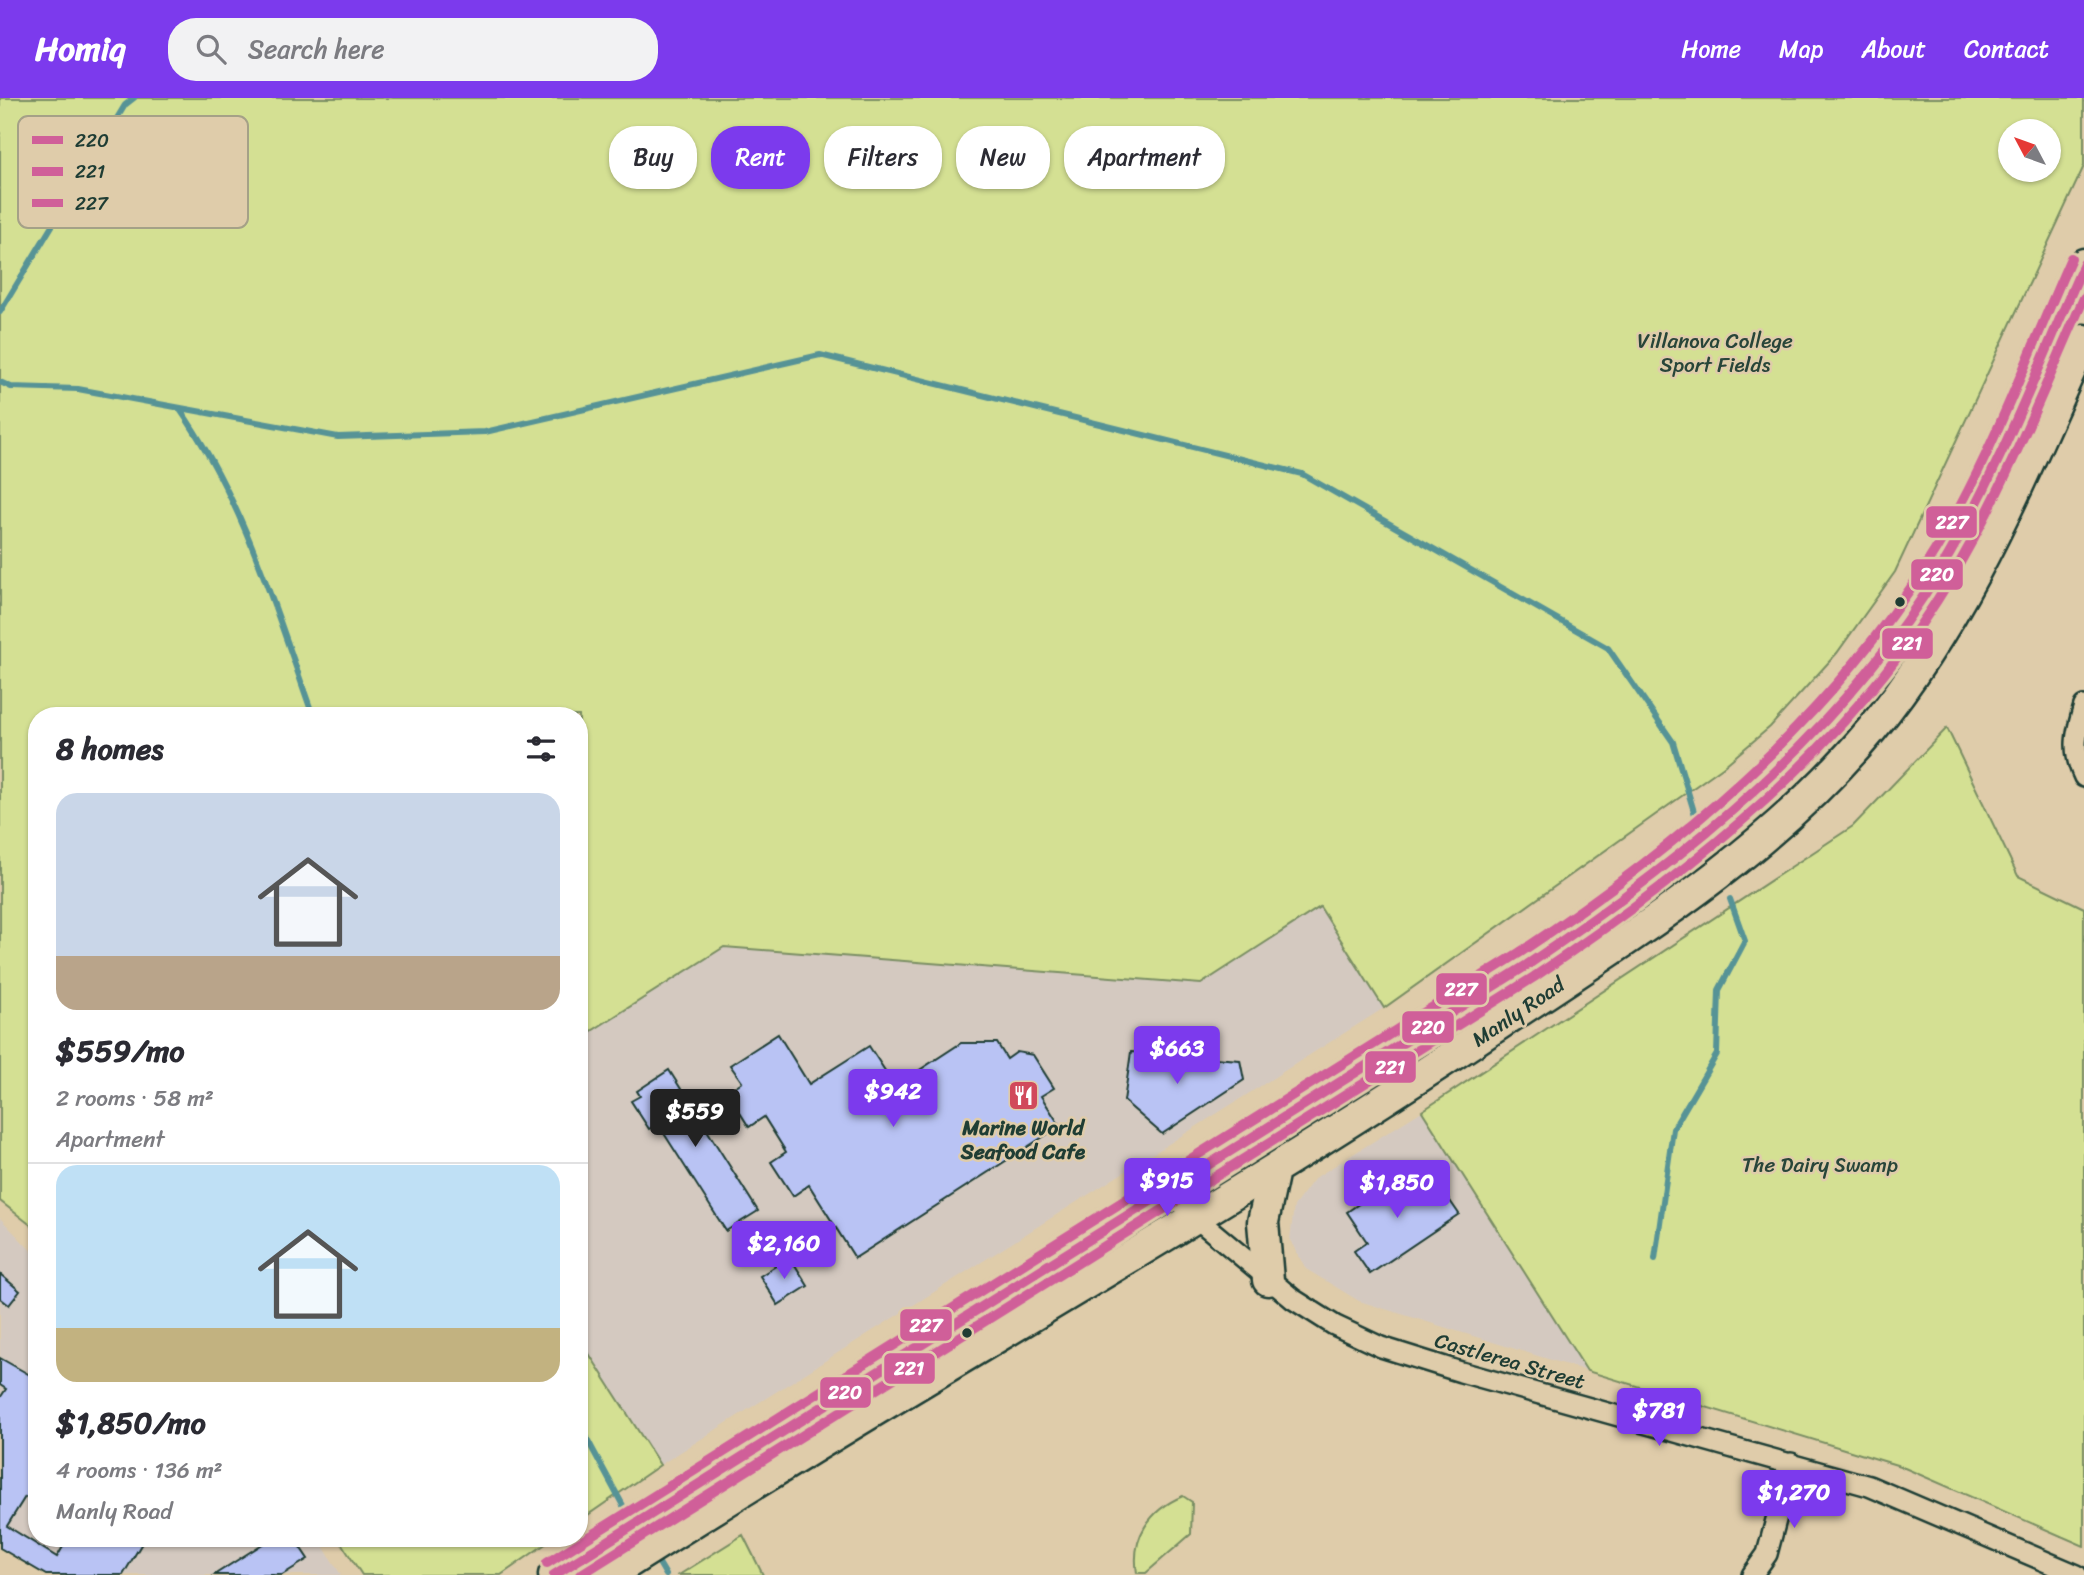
<!DOCTYPE html>
<meta charset="utf-8">
<style>
:root{--surface:#fff;--page:#f2f2f3;--text:#2b2b33;--muted:#7c7c81;--line:#e1e1e2;--accent:#7c3aed}
body{margin:0;font-family:Sriracha,sans-serif;background:var(--page);color:var(--text);height:100vh;display:flex;flex-direction:column;font-size:26px;white-space:nowrap}
*{box-sizing:border-box;margin:0}
p{font-size:23px;color:var(--muted)}
.icon{flex:none;width:38px;height:38px;fill:none;stroke:currentColor;stroke-width:2;stroke-linecap:round;stroke-linejoin:round}
.map{position:relative;flex:1;overflow:hidden}
.details{position:absolute;left:28px;top:609px;width:560px;height:840px;display:flex;flex-direction:column;background:var(--surface);border-radius:28px;box-shadow:0 2px 5px #0004}
.details>*{flex:none}
.hud{position:absolute;left:609px;top:28px;width:665px;height:63px;display:flex;gap:14px}
.needle{width:46px;rotate:311deg}
.fabs{position:absolute;left:1998px;top:21px;display:grid;gap:14px}
.fabs a{display:grid;place-items:center;width:63px;height:63px;border-radius:50%;background:var(--surface);box-shadow:0 2px 5px #0004;font-size:35px}
.price{position:absolute;translate:-50% -60px;padding:0 16px;border-radius:7px;background:var(--accent);color:#fff;font-size:23px;line-height:46px;filter:drop-shadow(0 2px 4px #0008)}
.price::after{content:'';position:absolute;left:50%;top:42px;width:21px;height:16px;margin-left:-10px;background:inherit;clip-path:polygon(0 0,100% 0,50% 100%)}
.price.active{background:#222;color:#fff}
ul{padding:0;list-style:none}
li{display:grid;align-content:center;gap:14px;height:371px;padding:0 28px}
li+li{border-top:2px solid var(--line)}
li span{display:grid;place-items:center;height:217px;border-radius:21px;color:#555}
li>.icon{margin-inline-start:auto}
span .icon{width:126px;height:126px;fill:#fffc;stroke-width:1}
li b{font-size:30px}
h2{display:flex;justify-content:space-between;align-items:center;height:84px;padding:0 28px;font-size:30px}
.pill{padding:0 24px;border-radius:28px;background:var(--surface);box-shadow:0 2px 5px #0004;font-size:24px;line-height:63px}
.pill.active{background:var(--accent);color:#fff}
header{display:flex;align-items:center;gap:42px;box-sizing:border-box;height:98px;padding:0 35px;background:var(--accent);color:#fff}
header strong{font-size:33px}
nav{display:flex;gap:38px;margin-inline-start:auto;font-size:24px}
.search{width:490px;height:63px;background:var(--page);display:flex;align-items:center;gap:18px;box-sizing:border-box;padding:0 24px;border-radius:28px;color:var(--muted);font-size:26px}
.map>svg:first-child{display:block}
</style>
<header>
<strong>Homiq</strong>
<div class="search"><svg class="icon" aria-label="search" viewBox="0 0 24 24"><circle cx="10" cy="10" r="6"/><path d="M15 15l6 6"/></svg>Search here</div>
<nav><a>Home</a><a>Map</a><a>About</a><a>Contact</a></nav>
</header>
<div class="map">
<svg width="2084" height="1477" viewBox="0 0 2084 1477">
<rect width="100%" height="100%" fill="#dfccaa"/>
<filter id="ink" filterUnits="userSpaceOnUse"><feTurbulence type="fractalNoise" baseFrequency=".0143" numOctaves="2"/><feDisplacementMap in="SourceGraphic" scale="14" xChannelSelector="R" yChannelSelector="G"/><feConvolveMatrix kernelMatrix="1 2 1 2 8 2 1 2 1" color-interpolation-filters="sRGB"/></filter>
<g filter="url(#ink)">
<path fill="#d4c9c0" d="M1320,809L1384,910L660,1367L579,1240V941L724,849L1200,886Z
M1422,1013L1587,1273L1359,1203L1306,1171L1290,1142L1294,1108L1315,1080Z
M0,1120L37,1159V1440H318L341,1477H46L0,1450Z"/>
<path fill="#d4e093" stroke="#7a8e64" stroke-width="2" fill-rule="evenodd" d="M0,0H2084V68L1895,474L1837,555L1770,629L1724,668L1384,910L1320,809L1201,886L724,849L579,941V618H37V1132L0,1103ZM2011,33H2049V72H2011Z
M1947,630L2018,778L2084,810V1448L1900,1368L1587,1273L1422,1013L1853,728Z
M579,1240L660,1367L579,1423Z
M1183,1398L1192,1404L1191,1436L1146,1475H1137C1131,1440 1149,1412 1183,1398Z
M743,1437L763,1477H679Z
M338,1440H554L501,1477H362Z"/>
<g fill="none" stroke-linecap="round" stroke-linejoin="round">
<path stroke="#579396" stroke-width="6" d="M0,214L125,7L134,0
M0,284L11,289L78,291L338,339L485,334L820,257L1302,376L1608,550L1673,644L1695,717
M179,310C244,403 275,511 313,618
M1655,1161L1673,1031L1717,956L1719,892L1745,843L1730,801
M579,1326L627,1415
M656,1460L666,1477"/>
</g>
<path fill="#b9c3f4" stroke="#1f3d34" stroke-width="2" d="M778,936L809,986L869,948L895,988L961,945H997L1007,961L1017,954L1033,957L1054,990L1041,998L1060,1028L855,1160L809,1087L793,1098L771,1064L786,1054L764,1019L749,1029L727,994L742,984L730,967Z
M1131,954L1240,962L1244,982L1162,1036L1124,1003Z
M669,972L758,1113L726,1133L658,1026L649,1031L631,1003L640,998L637,993Z
M1407,1073L1428,1104L1444,1094L1459,1116L1370,1176L1354,1153L1367,1144L1347,1114Z
M790,1159L808,1188L778,1207L760,1178Z
M0,1176L20,1193L9,1207L0,1200Z
M0,1260L37,1281V1407L25,1399L7,1428L57,1459L68,1440H145L123,1477H46L0,1450V1300L6,1291L0,1287Z
M272,1440H294L308,1461L282,1477H214Z"/>
<g fill="none" stroke-linecap="round" stroke-linejoin="round">
<defs>
<path id="minor" d="M2084,608C2076,635 2071,652 2084,679
M1168,1091L1196,1120L1293,1201L1334,1227L1381,1249L1461,1274L1869,1388L2077,1477
M1752,1477L1767,1456L1791,1365"/>
<path id="primary" d="M1268,1182L1263,1124L1274,1072
M554,1477L1527,867C1712,748 1880,600 1980,400L2084,166
M609,1477C903,1288 1211,1120 1501,925C1634,837 1769,755 1872,631C1970,511 2020,381 2084,242"/>
</defs>
<use href="#minor" stroke="#1f3d34" stroke-width="24"/>
<use href="#primary" stroke="#1f3d34" stroke-width="35"/>
<use href="#minor" stroke="#dfccaa" stroke-width="19"/>
<use href="#primary" stroke="#dfccaa" stroke-width="30"/>
<defs>
<path id="bus-1" d="M554,1477L1527,867C1686,760 1839,638 1940,472C1998,376 2038,268 2084,166"/>
<path id="bus-2" d="M580,1477L1534,879C1695,771 1852,647 1952,478C2005,390 2042,294 2084,200"/>
<path id="bus-3" d="M547,1465L1519,855C1678,749 1822,629 1926,467C1986,374 2026,261 2071,160"/>
</defs>
<use href="#bus-1" stroke="#dfccaa" stroke-width="16"/>
<use href="#bus-2" stroke="#dfccaa" stroke-width="16"/>
<use href="#bus-3" stroke="#dfccaa" stroke-width="16"/>
<use href="#bus-1" stroke="#d05f99" stroke-width="10"/>
<use href="#bus-2" stroke="#d05f99" stroke-width="10"/>
<use href="#bus-3" stroke="#d05f99" stroke-width="10"/>
</g>
</g>
<defs>
<symbol id="restaurant-square" viewBox="-11 -11 22 22"><rect x="-9" y="-9" width="18" height="18" rx="4" fill="#d1495b" stroke="#dfccaa"/><path d="M-5-6h1v4h1v-4h1v4h1v-4h1v5L-1.5 .5V6h-2V.5L-5-1ZM5-6V6H3V1.5H1.5Q1.5-4 5-6Z" fill="#fff"/></symbol>
</defs>
<g fill-rule="evenodd">
<use href="#restaurant-square" x="1006" y="980" width="35" height="35"/>
</g>
<g fill="#1f3d34" stroke="#dfccaa" stroke-width="2.5">
<circle cx="1900" cy="504" r="6"/>
<circle cx="967" cy="1235" r="6"/>
</g>
<g text-anchor="middle" stroke-width="5" stroke-linejoin="round" paint-order="stroke">
<g font-size="21" fill="#284539" stroke="#dfccaa">
<text x="1715" y="250">Villanova College<tspan x="1715" dy="24">Sport Fields</tspan></text>
<text x="1820" y="1074">The Dairy Swamp</text>
</g>
<g font-size="21" fill="#1f3d34" stroke="#dfccaa">
<text transform="translate(1518 914) rotate(-34)" y="7">Manly Road</text>
<text transform="translate(1510 1263) rotate(16)" y="7">Castlerea Street</text>
</g>
<g font-size="21" font-weight="bold" fill="#1f3d34" stroke="#dfccaa">
<text x="1023" y="1037">Marine World<tspan x="1023" dy="24">Seafood Cafe</tspan></text>
</g>
</g>
<rect x="18" y="18" width="230" height="112" rx="10" fill="#dfccaa" stroke="#a5a187" stroke-width="2"/>
<rect x="32" y="38" width="31" height="8" fill="#d05f99"/>
<rect x="32" y="69" width="31" height="9" fill="#d05f99"/>
<rect x="32" y="101" width="31" height="8" fill="#d05f99"/>
<g font-size="19" fill="#1f3d34">
<text x="75" y="49">220</text>
<text x="75" y="80">221</text>
<text x="75" y="112">227</text>
</g>
<g stroke="#dfccaa" stroke-width="2.5">
<rect x="1925" y="407" width="53" height="34" rx="7" fill="#d05f99"/>
<rect x="1910" y="460" width="54" height="33" rx="7" fill="#d05f99"/>
<rect x="1881" y="529" width="53" height="33" rx="7" fill="#d05f99"/>
<rect x="1435" y="874" width="53" height="34" rx="7" fill="#d05f99"/>
<rect x="1401" y="912" width="54" height="34" rx="7" fill="#d05f99"/>
<rect x="1364" y="952" width="53" height="34" rx="7" fill="#d05f99"/>
<rect x="899" y="1210" width="54" height="34" rx="7" fill="#d05f99"/>
<rect x="883" y="1254" width="53" height="33" rx="7" fill="#d05f99"/>
<rect x="819" y="1278" width="53" height="33" rx="7" fill="#d05f99"/>
</g>
<g font-size="19" text-anchor="middle" font-weight="bold" fill="#fff">
<text x="1952" y="431">227</text>
<text x="1937" y="483">220</text>
<text x="1907" y="552">221</text>
<text x="1461" y="898">227</text>
<text x="1428" y="936">220</text>
<text x="1390" y="976">221</text>
<text x="926" y="1234">227</text>
<text x="909" y="1277">221</text>
<text x="845" y="1301">220</text>
</g>
</svg>
<div class="fabs">
<a><svg class="needle" viewBox="-14 -14 28 28"><path d="M0-13l5 13h-10z" fill="#e53935"/><path d="M0 13l5-13h-10z" fill="#7c7c81"/></svg></a>
</div>
<b class="price" style="left:1177px;top:988px">$663</b>
<b class="price" style="left:893px;top:1031px">$942</b>
<b class="price active" style="left:695px;top:1051px">$559</b>
<b class="price" style="left:1167px;top:1120px">$915</b>
<b class="price" style="left:1397px;top:1122px">$1,850</b>
<b class="price" style="left:784px;top:1183px">$2,160</b>
<b class="price" style="left:1659px;top:1350px">$781</b>
<b class="price" style="left:1794px;top:1432px">$1,270</b>
<div class="hud">
<a class="pill">Buy</a>
<a class="pill active">Rent</a>
<a class="pill">Filters</a>
<a class="pill">New</a>
<a class="pill">Apartment</a>
</div>
<section class="details">
<h2>8 homes<svg class="icon" aria-label="filters" viewBox="0 0 24 24"><path d="M4 7h16M4 17h16"/><circle cx="9" cy="7" r="2"/><circle cx="15" cy="17" r="2"/></svg></h2>
<ul>
<li><span style="background:linear-gradient(#c9d6e8 75%,#b9a48a 0)"><svg class="icon" aria-label="home" viewBox="0 0 24 24"><path d="M3 11l9-7 9 7M6 9v11h12V9"/></svg></span><div><b>$559/mo</b><p>2 rooms · 58 m²</p><p>Apartment</p></div></li>
<li><span style="background:linear-gradient(#bfe0f5 75%,#c2b280 0)"><svg class="icon" aria-label="home" viewBox="0 0 24 24"><path d="M3 11l9-7 9 7M6 9v11h12V9"/></svg></span><div><b>$1,850/mo</b><p>4 rooms · 136 m²</p><p>Manly Road</p></div></li>
</ul>
</section>
</div>
